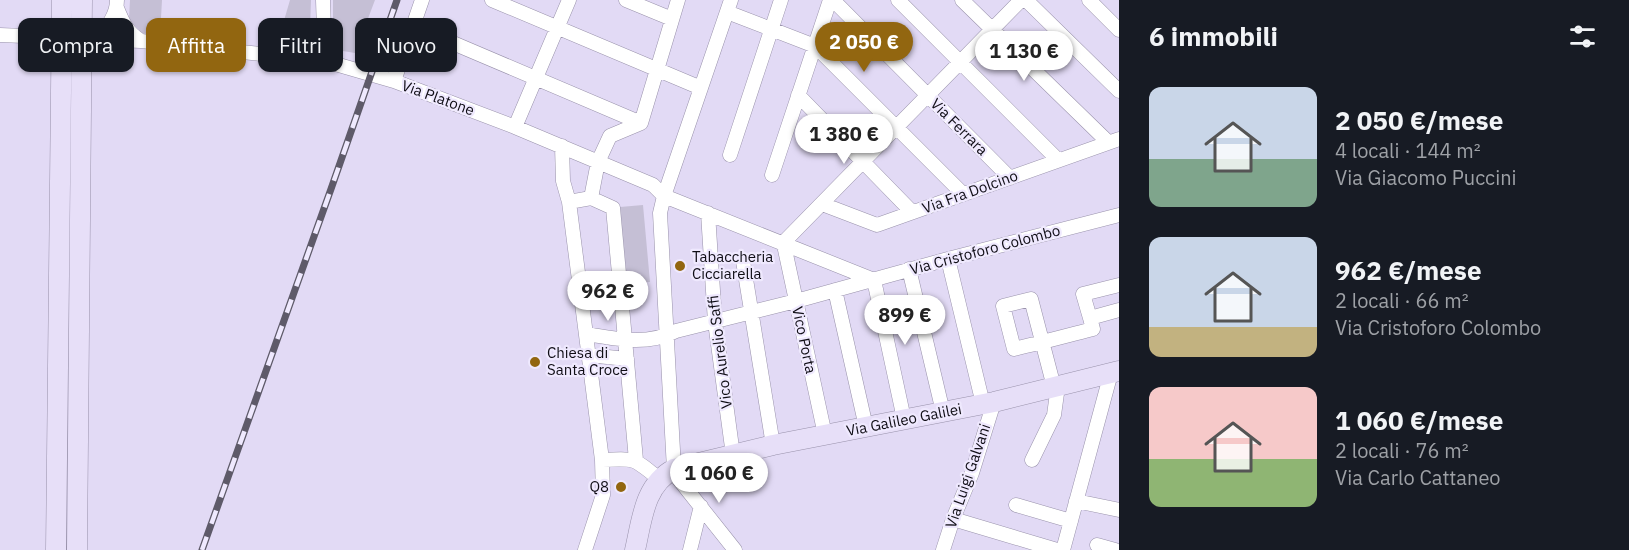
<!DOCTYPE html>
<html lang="it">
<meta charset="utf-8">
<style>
:root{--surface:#171b24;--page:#242831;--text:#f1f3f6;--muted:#9ea1a6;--accent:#926610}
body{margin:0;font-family:"IBM Plex Sans",sans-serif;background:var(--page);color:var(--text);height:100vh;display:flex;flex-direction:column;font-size:22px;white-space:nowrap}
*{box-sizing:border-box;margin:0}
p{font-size:20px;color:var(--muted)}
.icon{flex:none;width:33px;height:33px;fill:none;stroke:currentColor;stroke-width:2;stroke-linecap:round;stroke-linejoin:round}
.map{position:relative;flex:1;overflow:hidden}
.panel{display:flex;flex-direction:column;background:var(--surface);width:510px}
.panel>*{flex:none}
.hud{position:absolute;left:18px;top:18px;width:570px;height:54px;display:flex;gap:12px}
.price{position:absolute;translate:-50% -51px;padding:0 14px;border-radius:21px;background:#fff;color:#222;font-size:20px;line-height:39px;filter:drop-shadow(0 2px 3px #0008)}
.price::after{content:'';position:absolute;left:50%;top:36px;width:18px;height:14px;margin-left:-9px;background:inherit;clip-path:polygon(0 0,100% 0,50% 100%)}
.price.active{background:var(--accent);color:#fff}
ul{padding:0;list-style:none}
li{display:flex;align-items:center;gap:18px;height:150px;padding:0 30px}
li span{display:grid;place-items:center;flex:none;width:168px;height:120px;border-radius:12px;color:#555}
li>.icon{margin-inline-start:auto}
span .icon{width:72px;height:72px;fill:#fffc;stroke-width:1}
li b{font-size:26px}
h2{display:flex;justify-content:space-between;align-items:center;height:72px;padding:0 30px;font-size:26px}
.chip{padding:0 21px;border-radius:12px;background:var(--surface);box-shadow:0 2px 4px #0004;font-size:21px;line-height:54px}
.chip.active{background:var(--accent);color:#fff}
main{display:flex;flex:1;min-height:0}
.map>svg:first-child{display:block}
</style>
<main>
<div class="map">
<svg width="1119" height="550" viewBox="0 0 1119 550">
<rect width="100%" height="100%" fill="#e2daf5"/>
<path fill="#c5bfd5" d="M130,0H162L160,36L142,33L129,19Z
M290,0H311L310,29L302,42L278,41Z
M333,0H375L355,53L337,50L333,24Z
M643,205L650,282L627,284L620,207Z"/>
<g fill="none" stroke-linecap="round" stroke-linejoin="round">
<path stroke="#c2bbd3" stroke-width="22" stroke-dasharray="22 11" stroke-linecap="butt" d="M71,42L72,0
M70,165V303
M66,550L69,483"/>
<defs>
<path id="street" d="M323,0L325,61
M492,0L701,88
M626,0L672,19
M731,0L664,196L660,213L674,469L677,477L735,550
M833,0L1010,178
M898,0L1058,160
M962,0L1108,142
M1026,0L1119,91
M1089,0L1119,30
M117,8C123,23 127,32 141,41
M727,12L815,46L963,194
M413,26L641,123
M0,35L141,41L325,61L394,81L515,127L653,185L664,196L874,280L904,419
M98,39C107,27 117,15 117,0
M394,81L422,0
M798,95L912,212
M515,127L569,0
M562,146L563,181L569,202L602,460L603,495L585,550
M730,155L781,0
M772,175L830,0
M591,198L598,162L610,136L641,123L678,0
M569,202L591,198L613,208L636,460
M822,204L877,225L1119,139
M708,213L715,322L733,455
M782,244L1021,0
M784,245L825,435
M948,259L983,404
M743,261L773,445
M909,269L943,412
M579,277L620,286
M835,290L866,427
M1090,318L1083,294L1119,285
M586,334C617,339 647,346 676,331L796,301L948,259L1119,215
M588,355L627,359
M1054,387L1031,299L1003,306L1014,349C1040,343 1066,336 1093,329L1090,318L1119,310
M602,460C635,458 634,458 659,479
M1032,460L1054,415L1058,386
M1076,501L1119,510
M1016,505L1071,521
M953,519L1057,550
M1097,545L1115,550
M690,550L701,506
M943,550L953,519L972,473L994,402
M1063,550L1111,373"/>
<path id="secondary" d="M56,550L62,0
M77,550L82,0
M635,550C642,520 644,485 674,469L773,445L994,402L1119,371"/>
</defs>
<use href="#street" stroke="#9992ab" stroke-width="15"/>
<use href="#secondary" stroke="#9992ab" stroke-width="21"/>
<use href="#street" stroke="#fff" stroke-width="14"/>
<use href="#secondary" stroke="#e7dff8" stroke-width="20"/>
<defs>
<path id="rail" d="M202,550L331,189L397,0"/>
</defs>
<use href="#rail" stroke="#5e5a69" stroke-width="7"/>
<use href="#rail" stroke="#efe9fe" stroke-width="4.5" stroke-dasharray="14" stroke-linecap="butt"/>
</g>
<g fill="#926610" stroke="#efe9fe" stroke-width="2">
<circle cx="680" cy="266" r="6"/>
<circle cx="535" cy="362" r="6"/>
<circle cx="621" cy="487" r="6"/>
</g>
<g text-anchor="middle" stroke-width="4.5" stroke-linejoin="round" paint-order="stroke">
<g font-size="15" fill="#0f0d15" stroke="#efe9fe">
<text transform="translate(438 98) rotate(20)" y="5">Via Platone</text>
<text transform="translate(959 127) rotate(45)" y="5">Via Ferrara</text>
<text transform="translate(970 192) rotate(-20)" y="5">Via Fra Dolcino</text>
<text transform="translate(985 250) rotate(-15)" y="5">Via Cristoforo Colombo</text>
<text transform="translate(804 340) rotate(78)" y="5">Vico Porta</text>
<text transform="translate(720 352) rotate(-97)" y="5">Vico Aurelio Saffi</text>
<text transform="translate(904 420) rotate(-11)" y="5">Via Galileo Galilei</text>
<text transform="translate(968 476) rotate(-71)" y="5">Via Luigi Galvani</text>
</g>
<g font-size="15" fill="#0f0d15" stroke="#efe9fe" text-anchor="start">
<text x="692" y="262">Tabaccheria<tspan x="692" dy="17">Cicciarella</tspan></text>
<text x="547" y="358">Chiesa di<tspan x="547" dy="17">Santa Croce</tspan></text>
<text x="609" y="492" text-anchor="end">Q8</text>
</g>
</g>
</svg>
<b class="price active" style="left:864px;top:73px">2 050 €</b>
<b class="price" style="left:1024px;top:82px">1 130 €</b>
<b class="price" style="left:844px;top:165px">1 380 €</b>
<b class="price" style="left:608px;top:322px">962 €</b>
<b class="price" style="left:905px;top:346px">899 €</b>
<b class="price" style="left:719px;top:504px">1 060 €</b>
<div class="hud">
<a class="chip">Compra</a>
<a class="chip active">Affitta</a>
<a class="chip">Filtri</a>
<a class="chip">Nuovo</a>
</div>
</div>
<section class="panel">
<h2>6 immobili<svg class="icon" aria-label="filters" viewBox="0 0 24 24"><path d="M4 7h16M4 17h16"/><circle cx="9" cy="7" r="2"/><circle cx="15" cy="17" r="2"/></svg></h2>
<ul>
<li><span style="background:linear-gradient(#c9d6e8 60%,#7fa58c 0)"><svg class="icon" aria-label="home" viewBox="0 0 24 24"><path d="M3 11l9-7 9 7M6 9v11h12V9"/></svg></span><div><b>2 050 €/mese</b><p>4 locali · 144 m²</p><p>Via Giacomo Puccini</p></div></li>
<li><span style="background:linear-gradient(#c9d6e8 75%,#c2b280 0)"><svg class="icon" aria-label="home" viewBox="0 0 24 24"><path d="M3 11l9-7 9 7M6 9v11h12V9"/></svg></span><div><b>962 €/mese</b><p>2 locali · 66 m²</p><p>Via Cristoforo Colombo</p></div></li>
<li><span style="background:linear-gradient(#f6c9c9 60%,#8fb573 0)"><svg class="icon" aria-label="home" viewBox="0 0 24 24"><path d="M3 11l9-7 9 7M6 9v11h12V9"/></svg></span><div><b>1 060 €/mese</b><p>2 locali · 76 m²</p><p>Via Carlo Cattaneo</p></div></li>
</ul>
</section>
</main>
